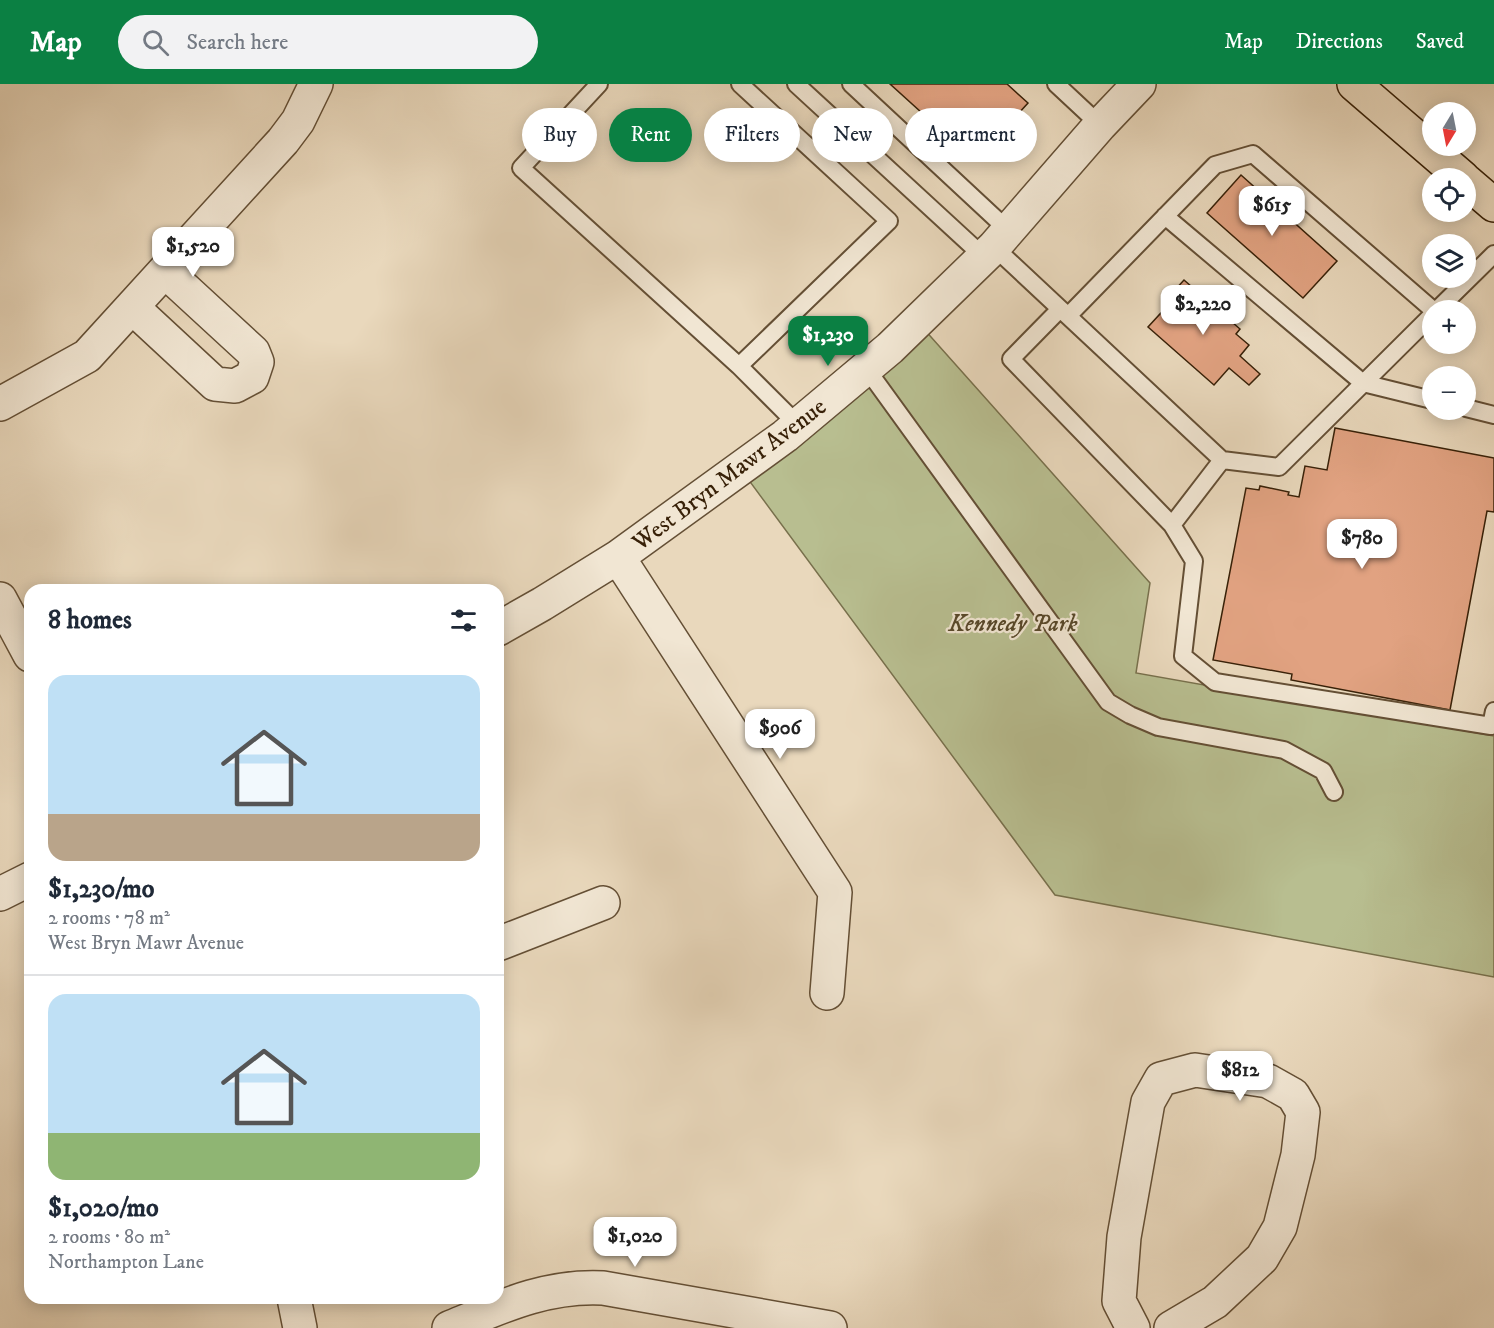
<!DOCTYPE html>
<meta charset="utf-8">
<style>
:root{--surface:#fff;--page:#f2f2f3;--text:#1f2937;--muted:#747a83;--line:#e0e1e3;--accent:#0b8043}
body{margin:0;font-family:"IM FELL DW Pica",serif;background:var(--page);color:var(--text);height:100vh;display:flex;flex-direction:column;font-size:22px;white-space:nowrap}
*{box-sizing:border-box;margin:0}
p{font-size:20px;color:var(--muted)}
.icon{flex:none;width:33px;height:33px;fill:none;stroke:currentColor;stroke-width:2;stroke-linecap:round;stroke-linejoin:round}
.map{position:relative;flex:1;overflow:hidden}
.sheet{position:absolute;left:24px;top:500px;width:480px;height:720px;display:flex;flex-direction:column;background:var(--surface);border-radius:18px;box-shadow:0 3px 15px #0003}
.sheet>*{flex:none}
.top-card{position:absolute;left:522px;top:24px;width:570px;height:54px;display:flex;gap:12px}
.needle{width:39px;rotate:190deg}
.buttons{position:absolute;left:1422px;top:18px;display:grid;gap:12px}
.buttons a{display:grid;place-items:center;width:54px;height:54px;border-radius:50%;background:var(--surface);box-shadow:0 3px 15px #0003;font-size:30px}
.price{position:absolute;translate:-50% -51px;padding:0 14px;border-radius:12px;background:#fff;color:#222;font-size:20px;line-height:39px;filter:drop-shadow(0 2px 3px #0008)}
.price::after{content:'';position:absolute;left:50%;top:36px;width:18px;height:14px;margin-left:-9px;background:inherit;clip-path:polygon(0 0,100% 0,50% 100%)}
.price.on{background:var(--accent);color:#fff}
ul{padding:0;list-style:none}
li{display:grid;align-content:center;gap:12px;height:318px;padding:0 24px}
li+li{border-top:2px solid var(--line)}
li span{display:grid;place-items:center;height:186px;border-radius:18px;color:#555}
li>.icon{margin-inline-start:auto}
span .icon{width:108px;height:108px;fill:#fffc;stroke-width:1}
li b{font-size:26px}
h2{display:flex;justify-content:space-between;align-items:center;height:72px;padding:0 24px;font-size:26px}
.chip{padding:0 21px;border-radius:27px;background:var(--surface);box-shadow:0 3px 15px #0003;font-size:21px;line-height:54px}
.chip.on{background:var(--accent);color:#fff}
header{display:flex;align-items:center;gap:36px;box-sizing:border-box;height:84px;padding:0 30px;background:var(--accent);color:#fff}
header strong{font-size:28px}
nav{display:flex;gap:33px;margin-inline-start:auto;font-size:21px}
.search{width:420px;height:54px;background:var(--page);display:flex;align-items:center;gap:15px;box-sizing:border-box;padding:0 21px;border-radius:33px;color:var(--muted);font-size:22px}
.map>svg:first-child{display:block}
</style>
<header>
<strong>Map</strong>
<div class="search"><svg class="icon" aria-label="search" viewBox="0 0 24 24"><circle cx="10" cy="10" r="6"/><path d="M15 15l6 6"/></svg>Search here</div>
<nav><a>Map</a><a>Directions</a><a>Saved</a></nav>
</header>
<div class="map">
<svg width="1494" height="1244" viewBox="0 0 1494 1244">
<rect width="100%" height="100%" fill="#e9d8bc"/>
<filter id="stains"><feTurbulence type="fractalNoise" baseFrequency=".00333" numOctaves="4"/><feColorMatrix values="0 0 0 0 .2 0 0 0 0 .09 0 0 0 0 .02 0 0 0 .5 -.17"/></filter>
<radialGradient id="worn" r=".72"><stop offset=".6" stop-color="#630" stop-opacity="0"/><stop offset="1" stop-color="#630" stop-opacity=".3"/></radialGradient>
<path fill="#b8be90" stroke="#78704c" stroke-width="1.5" d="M923,244L1150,499L1136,589L1494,652V893L1055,811L745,391Z"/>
<path fill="#e1a281" stroke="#382108" stroke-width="1.5" d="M890,0H1007L1028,19L975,77Z
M1241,91L1337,177L1303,214L1207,129Z
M1184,196L1240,245L1236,250L1249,261L1240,272L1260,290L1249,301L1229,284L1214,301L1148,243L1170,219L1166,216Z
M1335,344L1494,374V428L1487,427L1450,626L1291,596L1292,590L1213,576L1246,404L1259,406L1260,402L1289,408L1288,411L1299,413L1305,382L1327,386Z"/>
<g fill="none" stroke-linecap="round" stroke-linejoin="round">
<defs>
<path id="service" d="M599,0L521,84L739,282
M740,0L889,137L739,282L798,341
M796,0L984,173
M851,0L1009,147
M1056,0L1100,41
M1165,132L1363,299L1432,316
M994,163L1222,376L1279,383L1432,231
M1060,225L1011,275L1172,441L1194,477L1183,572L1215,598L1491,642L1494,627
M1437,226L1494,170
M1068,232L1215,81L1253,70L1433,226
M866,284L1108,618L1130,631L1158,643L1284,666L1323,687L1334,708
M1466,324L1494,331
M1172,441L1222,376"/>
<path id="minor" d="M132,223L215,300L235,302L252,293L257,278L253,268L165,187
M0,320L87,272L283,57L298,37L316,0
M618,473L835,808L827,909
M498,545L542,520L618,473L785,352L890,264L994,163L1100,41L1139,0
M0,810L30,795
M498,860L603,819
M449,1244C500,1223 546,1201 603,1204L830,1244
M1133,1244L1119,1217L1124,1153L1148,1018L1161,995L1195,986L1268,997L1293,1011L1303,1028L1298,1071L1280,1143L1262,1174L1215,1218L1171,1244"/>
<path id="tertiary" d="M0,515L30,571
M294,1214L300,1244"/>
<path id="primary" d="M1354,0L1463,94
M1466,97L1494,121"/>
</defs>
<use href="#service" stroke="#644f35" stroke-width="20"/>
<use href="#minor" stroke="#644f35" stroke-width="36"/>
<use href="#tertiary" stroke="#644f35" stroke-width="36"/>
<use href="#primary" stroke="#382108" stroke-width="36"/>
<use href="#service" stroke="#f1e6d3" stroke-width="16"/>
<use href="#minor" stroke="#f1e6d3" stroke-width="33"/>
<use href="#tertiary" stroke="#f1e6d3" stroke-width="33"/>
<use href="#primary" stroke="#e9d8bc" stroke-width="33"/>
</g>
<g text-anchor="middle" stroke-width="4.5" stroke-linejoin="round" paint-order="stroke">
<g font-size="24" fill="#382108" stroke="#f1e6d3">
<text transform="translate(729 390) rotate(-37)" y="8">West Bryn Mawr Avenue</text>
</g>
<g font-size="24" font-style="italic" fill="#58482a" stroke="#f1e6d3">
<text x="1013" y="547">Kennedy Park</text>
</g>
</g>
<rect width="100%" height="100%" filter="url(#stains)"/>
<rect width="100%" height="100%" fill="url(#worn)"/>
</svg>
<div class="buttons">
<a><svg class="needle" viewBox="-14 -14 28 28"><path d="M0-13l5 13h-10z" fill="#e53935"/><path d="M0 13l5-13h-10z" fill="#747a83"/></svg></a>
<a><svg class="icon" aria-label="locate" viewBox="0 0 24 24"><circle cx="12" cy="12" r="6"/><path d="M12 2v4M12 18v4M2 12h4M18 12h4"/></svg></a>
<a><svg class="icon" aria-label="layers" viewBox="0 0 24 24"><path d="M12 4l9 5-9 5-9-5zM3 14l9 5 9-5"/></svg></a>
<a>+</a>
<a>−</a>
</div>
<b class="price" style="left:1272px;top:153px">$615</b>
<b class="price" style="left:193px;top:194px">$1,520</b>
<b class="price" style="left:1203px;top:252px">$2,220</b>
<b class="price on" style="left:828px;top:283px">$1,230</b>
<b class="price" style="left:1362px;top:486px">$780</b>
<b class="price" style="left:780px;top:676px">$906</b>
<b class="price" style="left:1240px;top:1018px">$812</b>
<b class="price" style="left:635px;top:1184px">$1,020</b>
<div class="top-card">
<a class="chip">Buy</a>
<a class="chip on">Rent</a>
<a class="chip">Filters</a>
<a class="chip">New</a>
<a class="chip">Apartment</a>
</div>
<section class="sheet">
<h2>8 homes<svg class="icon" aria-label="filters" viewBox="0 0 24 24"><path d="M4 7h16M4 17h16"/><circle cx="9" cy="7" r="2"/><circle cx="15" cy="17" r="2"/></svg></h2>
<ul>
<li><span style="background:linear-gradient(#bfe0f5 75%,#b9a48a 0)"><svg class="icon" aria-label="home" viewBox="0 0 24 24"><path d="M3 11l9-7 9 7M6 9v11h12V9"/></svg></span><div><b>$1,230/mo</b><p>2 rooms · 78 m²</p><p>West Bryn Mawr Avenue</p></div></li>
<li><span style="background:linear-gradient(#bfe0f5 75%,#8fb573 0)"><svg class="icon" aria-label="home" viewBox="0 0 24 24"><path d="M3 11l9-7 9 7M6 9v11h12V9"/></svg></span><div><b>$1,020/mo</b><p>2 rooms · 80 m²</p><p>Northampton Lane</p></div></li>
</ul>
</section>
</div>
